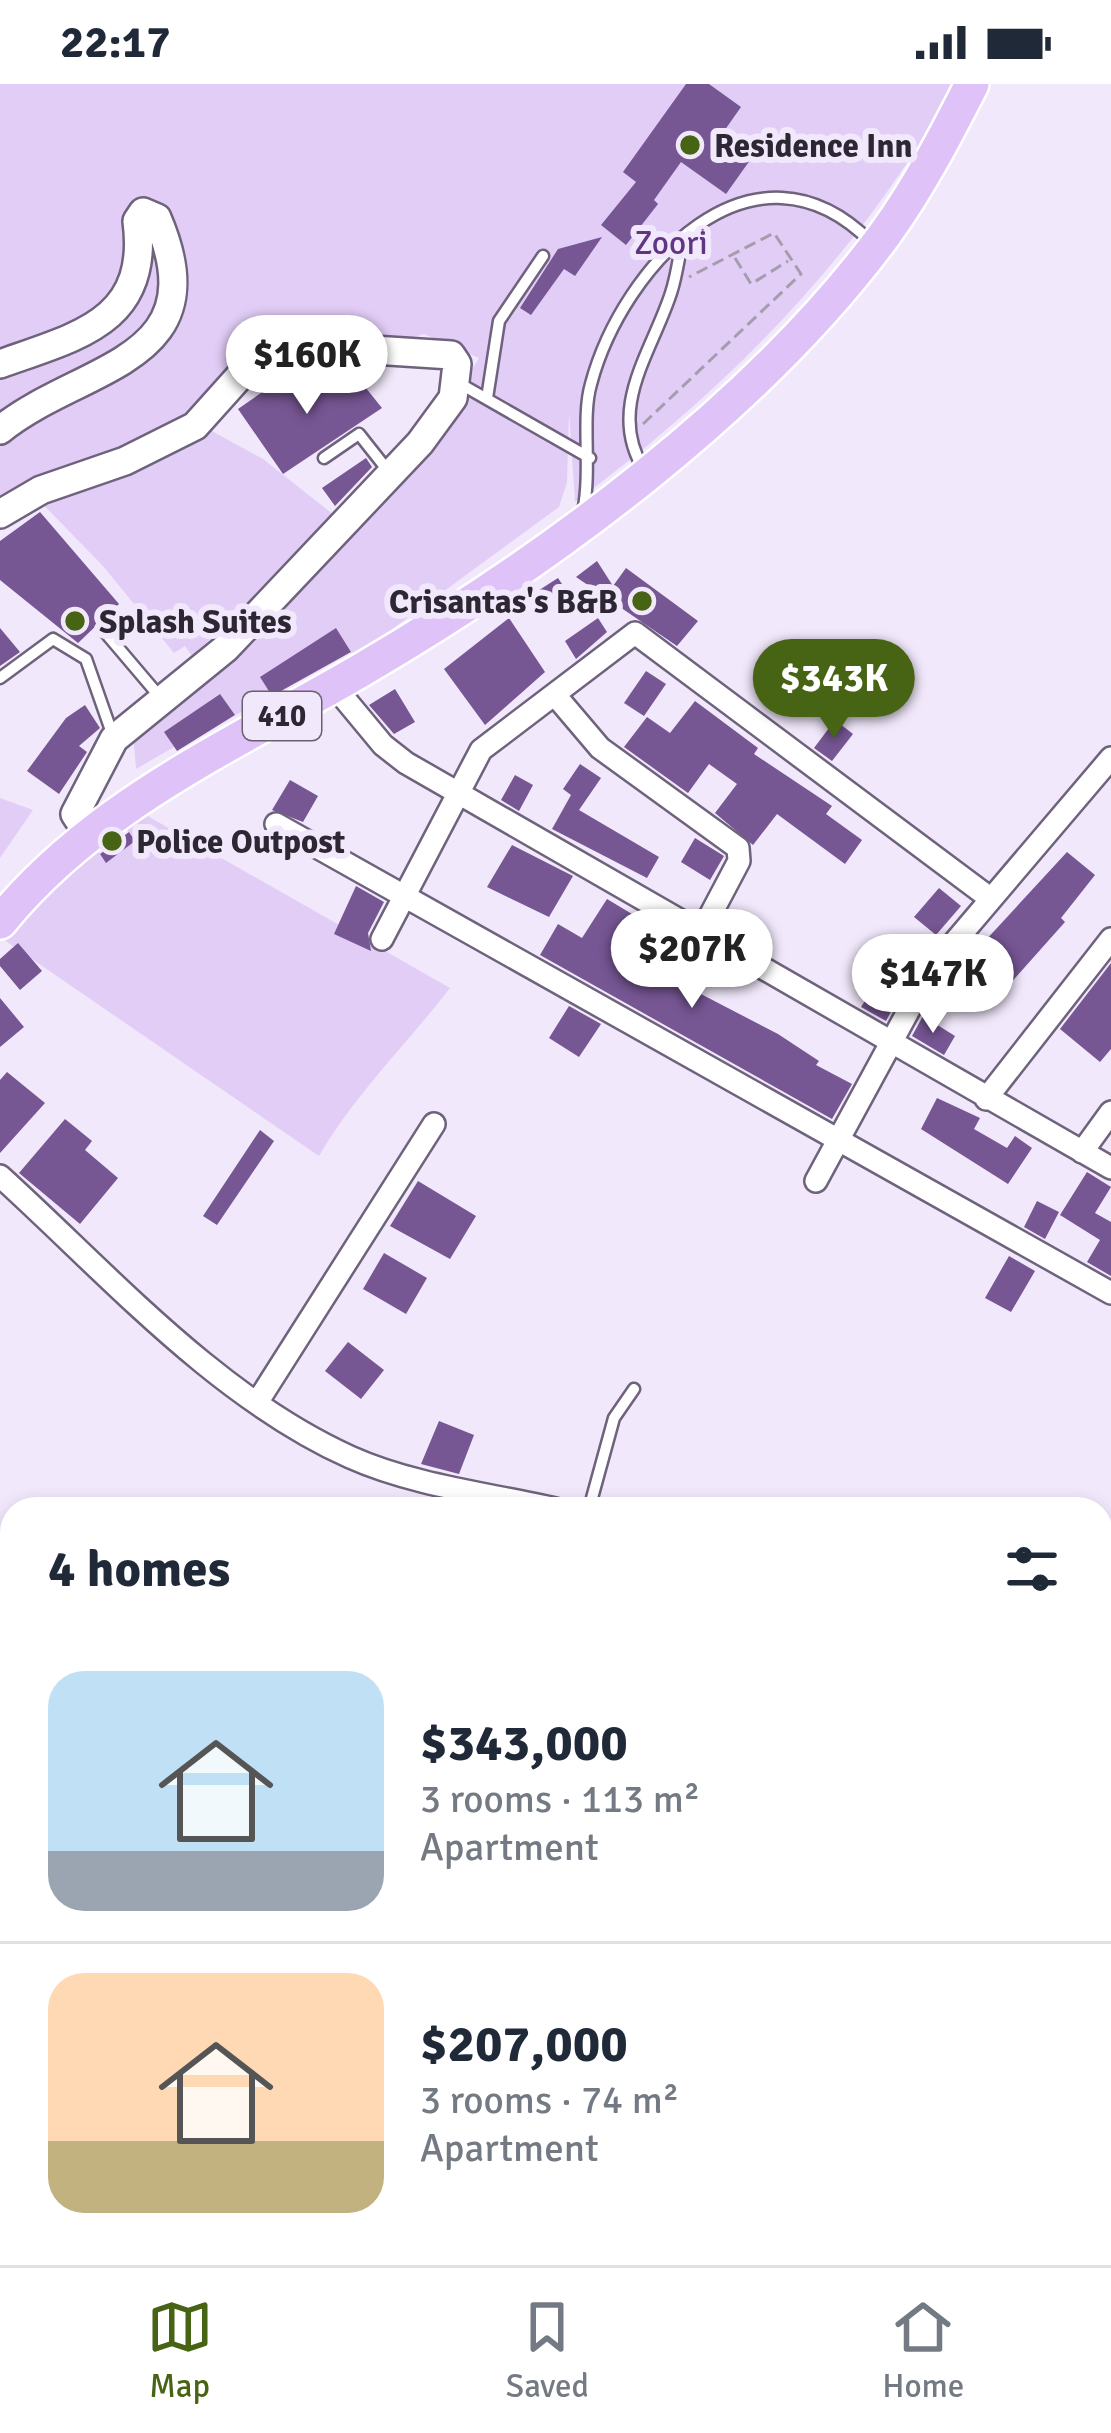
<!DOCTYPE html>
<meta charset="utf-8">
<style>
:root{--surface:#fff;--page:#f6f6f7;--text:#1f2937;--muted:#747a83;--line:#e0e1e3;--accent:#476314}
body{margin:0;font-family:Signika,sans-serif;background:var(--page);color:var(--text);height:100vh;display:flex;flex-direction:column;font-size:45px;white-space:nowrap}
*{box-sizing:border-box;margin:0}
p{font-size:39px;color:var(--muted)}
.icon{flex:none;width:66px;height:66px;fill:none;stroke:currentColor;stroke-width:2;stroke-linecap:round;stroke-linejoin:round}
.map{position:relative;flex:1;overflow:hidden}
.panel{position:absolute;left:0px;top:1413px;width:1113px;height:768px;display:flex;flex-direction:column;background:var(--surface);border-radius:36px 36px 0 0;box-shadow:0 6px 18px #0003}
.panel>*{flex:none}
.price{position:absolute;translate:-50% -102px;padding:0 27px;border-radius:42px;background:#fff;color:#222;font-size:39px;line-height:78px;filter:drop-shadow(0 3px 6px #0008)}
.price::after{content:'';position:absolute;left:50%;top:72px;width:36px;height:27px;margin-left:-18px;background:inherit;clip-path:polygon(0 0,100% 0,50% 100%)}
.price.selected{background:var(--accent);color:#fff}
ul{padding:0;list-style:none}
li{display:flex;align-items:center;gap:36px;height:300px;padding:0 48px}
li+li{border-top:3px solid var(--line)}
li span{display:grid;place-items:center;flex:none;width:336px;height:240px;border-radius:36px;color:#555}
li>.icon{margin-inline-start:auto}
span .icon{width:144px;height:144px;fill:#fffc;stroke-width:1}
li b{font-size:51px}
h2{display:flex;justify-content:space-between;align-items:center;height:144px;padding:0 48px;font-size:51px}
.status{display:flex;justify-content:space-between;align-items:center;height:84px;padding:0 60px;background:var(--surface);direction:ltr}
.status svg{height:33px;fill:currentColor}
.menu{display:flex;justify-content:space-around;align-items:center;height:168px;border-top:3px solid var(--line);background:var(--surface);font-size:33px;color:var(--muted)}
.menu a{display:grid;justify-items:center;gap:6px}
.menu .selected{color:var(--accent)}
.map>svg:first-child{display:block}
</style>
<div class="status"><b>22:17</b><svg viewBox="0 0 49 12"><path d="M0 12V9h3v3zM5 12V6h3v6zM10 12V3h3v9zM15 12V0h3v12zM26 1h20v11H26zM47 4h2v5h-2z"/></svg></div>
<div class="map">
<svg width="1111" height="2181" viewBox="0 0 1111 2181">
<rect width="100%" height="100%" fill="#f1e8fb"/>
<path fill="#ebd9fe" d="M1101,1869H1111V2181H774L776,2169H1101Z"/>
<path fill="#e1cdf6" d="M0,0H955C861,170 730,303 575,418L569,328L567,398L559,423L354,573L335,545L261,593L273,613L235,631L219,610L165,648L174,663L136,685L134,660L118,656L145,629L225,572L316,480L424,364L479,274L424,250L361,269L272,267L190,335L263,375L339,435L192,572L185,562L174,569L103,482L29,406L0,414Z
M0,714L33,726L0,774Z
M144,730L450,904C406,961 355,1010 319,1072L0,853L90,756L106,778L135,757L119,735Z"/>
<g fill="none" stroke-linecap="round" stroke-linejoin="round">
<path stroke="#cfacf0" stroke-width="4.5" d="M1101,1833L1111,1834
M0,2038L12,2043"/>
</g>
<path fill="#765693" d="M686,0H709L741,23L722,50L753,72L726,110L681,78L654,116L658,120L626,161L601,141L636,98L623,88Z
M602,153L575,192L564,185L531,231L520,224L558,165Z
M349,283L382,324L283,390L238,325L284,293L303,320Z
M366,374L372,383L335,422L322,404Z
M40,428L119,520L78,559L0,496V457Z
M597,477L613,502L626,484L698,537L677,562L576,493Z
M558,494L566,506L541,522L533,510Z
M509,534L545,588L485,641L444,585Z
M598,534L607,548L576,575L565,557Z
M0,544L20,568L0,582Z
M336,544L351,568L272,612L260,593Z
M646,587L666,600L644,632L624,619Z
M395,605L415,638L394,650L369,621Z
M220,610L235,631L177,667L164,648Z
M695,617L758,664L754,670L832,722L826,730L862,756L845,780L777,730L753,761L715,729L737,700L709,680L688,709L624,663L647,633L670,649Z
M85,621L100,644L79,662L87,668L59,710L27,687L66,634Z
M835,636L853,650L832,677L814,664Z
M580,680L601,694L579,726L659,773L647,794L552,745L571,711L563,705Z
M515,691L533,701L519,727L501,716Z
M290,696L318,712L303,738L272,726Z
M129,748L135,757L106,779L100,770Z
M695,754L724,772L710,796L681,778Z
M512,761L573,792L549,833L487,803Z
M1067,768L1095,791L1061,834L1065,838L1007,903L972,871Z
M356,802L384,818L368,849L371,867L334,850Z
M939,804L961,822L936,851L914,833Z
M607,815L637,833L616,866L778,950L819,977L816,981L852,1000L832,1035L540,871L558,840L582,854Z
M18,859L42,887L20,906L0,882V875Z
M891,876L912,889L886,937L861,923Z
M1111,879V965L1100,978L1060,945Z
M0,914L24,943L0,963Z
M569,922L601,940L579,973L549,954Z
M923,932L955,952L944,971L912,952Z
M7,988L45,1019L0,1069V996Z
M937,1014L980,1034L974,1045L1007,1064L1015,1052L1032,1064L1008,1100L921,1045Z
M65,1035L92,1057L85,1066L118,1094L80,1140L19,1089Z
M260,1046L274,1057L217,1141L203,1132Z
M1087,1088L1111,1103L1095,1129L1111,1138V1192L1087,1178L1100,1156L1060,1131Z
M418,1097L476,1132L450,1175L390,1142Z
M1037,1117L1059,1128L1045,1155L1024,1143Z
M384,1169L427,1194L406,1230L363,1205Z
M1009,1172L1035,1187L1011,1228L985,1214Z
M348,1258L384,1286L361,1315L325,1287Z
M439,1337L474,1351L459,1390L421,1380Z"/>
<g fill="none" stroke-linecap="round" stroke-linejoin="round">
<defs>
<path id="lane" d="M457,298L590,374
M487,314L499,237L543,172
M324,374L359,350L389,388
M644,386C606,324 652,268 671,209C677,191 679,171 683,153
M583,428C592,385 581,334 591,300C622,183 753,40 871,158
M104,547L160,613
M0,594L53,555L86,575L113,652
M589,1425L614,1334L634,1305
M1101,1898L1111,1906
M1101,2066L1111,2064"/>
<path id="street" d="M334,602L383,661L406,679L1111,1084
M555,611L600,664L738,764L739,777L701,849
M276,740L1111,1209
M382,855L481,666L635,549L991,815
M986,1015L1111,855
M1082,1068L1111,1028
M0,1092C108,1190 215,1312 350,1373C412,1401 489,1410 555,1425
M816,1097L930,887L1111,674
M258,1317L434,1040
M1101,1494L1111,1479
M0,1851L12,1855
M1039,2169H1111
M3,2181L12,2090"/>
<path id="secondary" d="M0,280C78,252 150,238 137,137L143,128L157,134C220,280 81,280 0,346
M0,430L41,406L125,377L195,342L265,264L280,260L451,271L457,280L453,314L420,359L226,564L114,655L75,730L87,748"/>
<path id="primary" d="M0,838C96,720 235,660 363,585C547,477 758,323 885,150C919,103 946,51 972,0"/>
</defs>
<use href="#lane" stroke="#6f627c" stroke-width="15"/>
<use href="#street" stroke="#6f627c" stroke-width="26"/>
<use href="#secondary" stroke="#6f627c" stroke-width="32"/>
<use href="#primary" stroke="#fff" stroke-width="38"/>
<path stroke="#a59dad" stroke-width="3" stroke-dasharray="12 6" stroke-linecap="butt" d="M735,174L751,200L788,177
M643,340L801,190L774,149L689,193
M1101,2010H1111"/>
<use href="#lane" stroke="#fff" stroke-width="10"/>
<use href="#street" stroke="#fff" stroke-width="21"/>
<use href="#secondary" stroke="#fff" stroke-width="27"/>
<use href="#primary" stroke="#dfc3f8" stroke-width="33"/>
</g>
<g fill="#476314" stroke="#f1e8fb" stroke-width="4.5">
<circle cx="690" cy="61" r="12"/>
<circle cx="642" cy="517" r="12"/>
<circle cx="75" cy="537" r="12"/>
<circle cx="112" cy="757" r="12"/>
</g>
<g text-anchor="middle" stroke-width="12" stroke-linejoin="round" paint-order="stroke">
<rect fill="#f1e8fb" stroke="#67616e" stroke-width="3" x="243" y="608" width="78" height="48" rx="9"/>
<g font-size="30" font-weight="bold" fill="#2c2732">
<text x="282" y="642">410</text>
</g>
<g font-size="33" font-weight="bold" fill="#2c2732" stroke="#f1e8fb" text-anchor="start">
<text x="714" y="73">Residence Inn</text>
<text x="618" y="529" text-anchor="end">Crisantas's B&amp;B</text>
<text x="99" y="549">Splash Suites</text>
<text x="136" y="769">Police Outpost</text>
</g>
<g font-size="33" fill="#613584" stroke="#f1e8fb">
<text x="671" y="170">Zoori</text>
</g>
</g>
</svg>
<b class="price" style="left:307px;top:333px">$160K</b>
<b class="price selected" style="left:834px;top:657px">$343K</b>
<b class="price" style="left:692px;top:927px">$207K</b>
<b class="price" style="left:933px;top:952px">$147K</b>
<section class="panel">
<h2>4 homes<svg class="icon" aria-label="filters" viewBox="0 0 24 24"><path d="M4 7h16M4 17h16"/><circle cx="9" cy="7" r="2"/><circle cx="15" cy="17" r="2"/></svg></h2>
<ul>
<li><span style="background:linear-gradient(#bfe0f5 75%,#9aa5b1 0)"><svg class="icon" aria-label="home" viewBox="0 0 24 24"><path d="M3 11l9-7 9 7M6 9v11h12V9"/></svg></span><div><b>$343,000</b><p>3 rooms · 113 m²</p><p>Apartment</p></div></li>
<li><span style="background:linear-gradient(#ffd9b3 70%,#c2b280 0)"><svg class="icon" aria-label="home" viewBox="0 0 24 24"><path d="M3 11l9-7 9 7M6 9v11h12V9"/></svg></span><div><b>$207,000</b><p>3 rooms · 74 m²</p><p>Apartment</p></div></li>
</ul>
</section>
</div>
<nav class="menu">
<a class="selected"><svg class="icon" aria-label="map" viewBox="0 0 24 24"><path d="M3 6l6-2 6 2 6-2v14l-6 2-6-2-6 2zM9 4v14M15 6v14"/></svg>Map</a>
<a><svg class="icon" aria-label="saved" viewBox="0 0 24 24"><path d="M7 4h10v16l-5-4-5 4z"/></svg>Saved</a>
<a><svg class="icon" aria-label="home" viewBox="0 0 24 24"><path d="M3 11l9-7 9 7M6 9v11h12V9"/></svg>Home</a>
</nav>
